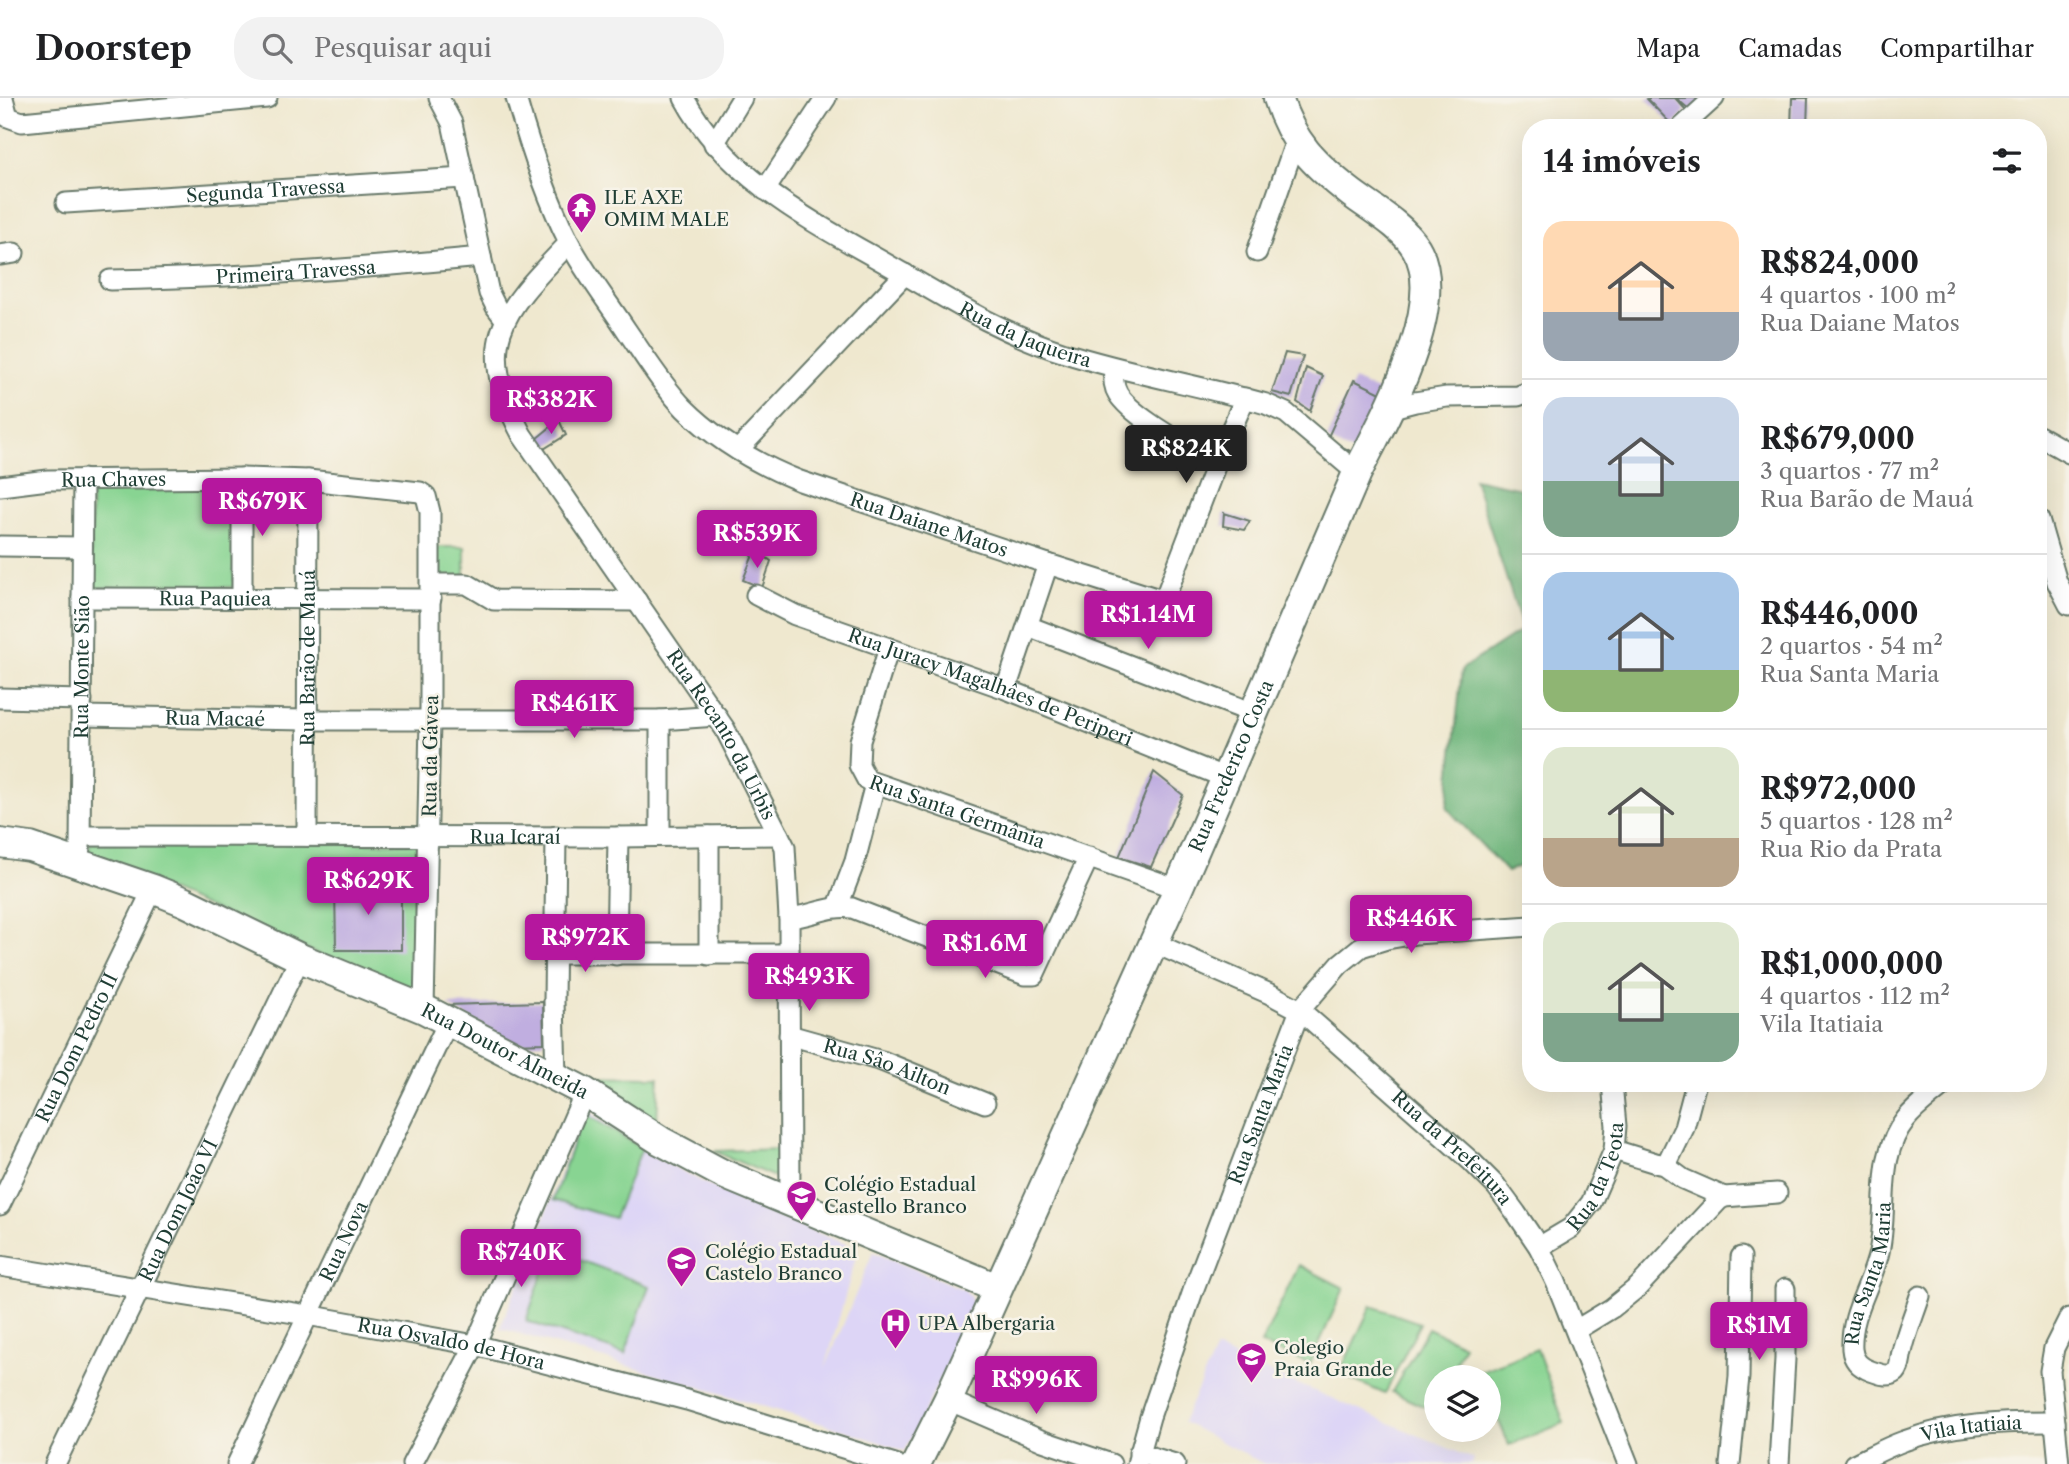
<!DOCTYPE html>
<html lang="pt">
<meta charset="utf-8">
<style>
:root{--surface:#fff;--page:#f2f2f2;--text:#202124;--muted:#757577;--line:#e0e0e0;--accent:#b5179e}
body{margin:0;font-family:"Libre Caslon Text",serif;background:var(--page);color:var(--text);height:100vh;display:flex;flex-direction:column;font-size:26px;white-space:nowrap}
*{box-sizing:border-box;margin:0}
p{font-size:23px;color:var(--muted)}
.icon{flex:none;width:38px;height:38px;fill:none;stroke:currentColor;stroke-width:2;stroke-linecap:round;stroke-linejoin:round}
.map{position:relative;flex:1;overflow:hidden}
.drawer{position:absolute;left:1522px;top:21px;width:525px;height:973px;display:flex;flex-direction:column;background:var(--surface);border-radius:28px;box-shadow:0 7px 28px #0002}
.drawer>*{flex:none}
.buttons{position:absolute;left:1424px;top:1267px;display:grid;gap:14px}
.buttons a{display:grid;place-items:center;width:77px;height:77px;border-radius:50%;background:var(--surface);box-shadow:0 7px 28px #0002;font-size:35px}
.price{position:absolute;translate:-50% -60px;padding:0 16px;border-radius:7px;background:var(--accent);color:#fff;font-size:23px;line-height:46px;filter:drop-shadow(0 2px 4px #0008)}
.price::after{content:'';position:absolute;left:50%;top:42px;width:21px;height:16px;margin-left:-10px;background:inherit;clip-path:polygon(0 0,100% 0,50% 100%)}
.price.selected{background:#222;color:#fff}
ul{padding:0;list-style:none}
li{display:flex;align-items:center;gap:21px;height:175px;padding:0 21px}
li+li{border-top:2px solid var(--line)}
li span{display:grid;place-items:center;flex:none;width:196px;height:140px;border-radius:21px;color:#555}
li>.icon{margin-inline-start:auto}
span .icon{width:84px;height:84px;fill:#fffc;stroke-width:1}
li b{font-size:30px}
h2{display:flex;justify-content:space-between;align-items:center;height:84px;padding:0 21px;font-size:30px}
header{display:flex;align-items:center;gap:42px;box-sizing:border-box;height:98px;padding:0 35px;background:var(--surface);border-bottom:2px solid var(--line)}
header strong{font-size:33px}
nav{display:flex;gap:38px;margin-inline-start:auto;font-size:24px}
.search{width:490px;height:63px;background:var(--page);display:flex;align-items:center;gap:18px;box-sizing:border-box;padding:0 24px;border-radius:28px;color:var(--muted);font-size:26px}
.map>svg:first-child{display:block}
</style>
<header>
<strong>Doorstep</strong>
<div class="search"><svg class="icon" aria-label="search" viewBox="0 0 24 24"><circle cx="10" cy="10" r="6"/><path d="M15 15l6 6"/></svg>Pesquisar aqui</div>
<nav><a>Mapa</a><a>Camadas</a><a>Compartilhar</a></nav>
</header>
<div class="map">
<svg width="2069" height="1366" viewBox="0 0 2069 1366">
<rect width="100%" height="100%" fill="#f7f3e8"/>
<filter id="ink" filterUnits="userSpaceOnUse"><feTurbulence type="fractalNoise" baseFrequency=".0143" numOctaves="2"/><feDisplacementMap in="SourceGraphic" scale="14" xChannelSelector="R" yChannelSelector="G"/><feConvolveMatrix kernelMatrix="1 2 1 2 8 2 1 2 1" color-interpolation-filters="sRGB"/></filter>
<filter id="wash" filterUnits="userSpaceOnUse"><feTurbulence type="fractalNoise" baseFrequency=".00686" numOctaves="4" result="noise"/><feDisplacementMap in="SourceGraphic" scale="28" xChannelSelector="R" yChannelSelector="G"/><feGaussianBlur stdDeviation="1.57" result="paint"/><feColorMatrix in="noise" values="0 0 0 0 0 0 0 0 0 0 0 0 0 0 0 0 0 1.4 0 .05"/><feComposite in="paint" operator="in"/></filter>
<g filter="url(#wash)">
<rect width="100%" height="100%" fill="#efe8cf"/>
<path fill="#ddd5f6" d="M584,1010L657,1060L741,1104L858,1151L825,1271L873,1154L965,1192L970,1198L972,1205L969,1223L905,1353L850,1334L500,1230L535,1145Z
M1216,1251L1474,1361L1471,1366H1264L1183,1324Z"/>
<path fill="#88d492" stroke="#548863" stroke-width="2" d="M233,390L234,489L91,490V391Z
M434,449H465V480L436,482Z
M90,744L419,745L421,900L88,758Z
M568,978L659,979L657,1024Z
M584,1015L642,1050L614,1120L553,1102Z
M781,1051V1082L714,1053Z
M551,1151L649,1188L625,1256L526,1223Z
M1299,1167L1344,1190L1310,1266L1261,1246Z
M1371,1208L1420,1225L1385,1296L1339,1276Z
M1428,1230L1464,1247L1449,1279H1437V1304L1433,1313L1392,1294Z
M1537,1251L1564,1325L1509,1347L1489,1300V1279H1480L1478,1274Z"/>
<path fill="#6eb67c" stroke="#467a58" stroke-width="2" d="M1474,381L1531,393V763L1507,774L1447,710L1462,571L1523,531Z"/>
<g id="blocks">
<path fill="#c0aee0" d="M1649,0H1675L1686,12L1673,28L1647,1Z
M1676,0H1706L1690,12Z
M1792,0H1808L1807,30H1791Z
M1285,255L1303,258L1291,299L1272,294Z
M1306,270L1323,278L1310,313L1297,304Z
M1354,282L1383,296L1354,355L1327,341Z
M559,322L566,337L542,352L536,341Z
M1224,415L1250,423L1244,432L1223,428Z
M755,452L771,463L762,490L743,482Z
M1154,674L1183,697L1151,769L1119,759Z
M401,784V852H336L335,787Z
M543,904L544,945L513,946L448,907Z"/>
</g>
</g>
<g filter="url(#ink)">
<use href="#blocks" fill-opacity="0" stroke="#68796a" stroke-width="2"/>
<g fill="none" stroke-linecap="round" stroke-linejoin="round">
<defs>
<g id="minor">
<path d="M3,0L8,19L22,24L267,0"/>
<path d="M439,0L452,25L489,195L496,209L505,221"/>
<path id="s1" d="M516,0C530,49 546,99 569,144C585,175 608,204 627,233C645,259 662,287 684,310C716,342 757,366 800,383L1048,466L1159,501L1166,497L1216,366L1245,300"/>
<path id="s2" d="M684,0C731,87 822,128 904,176C957,207 1007,237 1065,255C1131,276 1200,287 1266,306L1286,315L1357,375"/>
<path d="M1681,30L1714,0"/>
<path d="M714,46L742,0"/>
<path d="M765,92L826,0"/>
<path id="s3" d="M66,105L464,80"/>
<path id="s4" d="M569,145C503,214 472,242 522,337L725,631L785,749L789,820L790,1103"/>
<path d="M1257,154L1296,42"/>
<path d="M0,157L14,155"/>
<path id="s5" d="M110,182C234,180 357,171 481,159"/>
<path d="M1114,270C1113,279 1113,288 1118,296C1133,320 1191,350 1216,366"/>
<path d="M1388,311L1415,304L1447,299L1518,298L1531,293"/>
<path d="M2039,338L2069,355"/>
<path d="M738,352L905,176"/>
<path d="M242,380V500"/>
<path id="s6" d="M0,388L48,382L242,380L308,382L420,394L426,398L430,414V622L424,911"/>
<path d="M2039,422L2057,484L2069,507"/>
<path d="M0,448L82,449"/>
<path d="M431,486H467L494,502L637,503"/>
<path id="s7" d="M756,497L795,517L1006,591L1226,680"/>
<path id="s8" d="M82,500L431,501"/>
<path d="M1028,528L1253,615"/>
<path id="s9" d="M889,550L860,643L859,667L867,682L1178,791"/>
<path d="M1006,591L1048,466"/>
<path d="M0,600L82,602"/>
<path id="s10" d="M82,618L307,622H660L717,618"/>
<path d="M660,622V738"/>
<path id="s11" d="M81,738L618,739L779,737"/>
<path id="s12" d="M307,738L308,382"/>
<path d="M556,738L554,903L556,979"/>
<path id="s13" d="M80,751L83,381"/>
<path d="M838,808L855,763L875,686"/>
<path d="M789,820C811,818 830,807 852,810L1025,877H1034L1089,759"/>
<path id="s14" d="M1154,845L1270,896L1300,912L1472,1064L1496,1088L1516,1115L1539,1149L1556,1184L1628,1366"/>
<path d="M555,856H789"/>
<path d="M616,857L618,739"/>
<path d="M709,857V738"/>
<path id="s15" d="M789,937L882,963L985,1005"/>
<path d="M1614,1052L1659,1066L1667,1065L1684,1030L1696,985"/>
<path d="M1664,1067L1683,1081L1724,1099L1777,1095"/>
<path id="s16" d="M0,1107L153,791"/>
<path id="s17" d="M1539,1149L1571,1130L1591,1105L1614,1052L1616,1028L1612,985"/>
<path id="s18" d="M0,1168L307,1217L475,1247L687,1302L895,1366"/>
<path id="s19" d="M1920,1198C1914,1217 1906,1235 1902,1254C1900,1260 1901,1269 1896,1274C1889,1280 1879,1276 1871,1273C1860,1269 1853,1263 1852,1251C1850,1215 1872,1187 1879,1154C1889,1110 1875,1059 1906,1021C1917,1007 1933,997 1946,985"/>
<path d="M1576,1232L1612,1210L1638,1189L1719,1102L1724,1099"/>
<path d="M948,1302L1043,1343L1111,1366"/>
<path d="M1139,1355L1175,1366"/>
<path id="s20" d="M55,1366L300,860"/>
<path id="s21" d="M237,1366L449,922"/>
<path d="M412,1366L475,1247L585,994"/>
<path id="s22" d="M1137,1366L1150,1319L1193,1193L1300,912L1340,866L1361,849L1387,841L1416,836L1531,828"/>
<path d="M1730,1366L1739,1279L1741,1159"/>
<path d="M1779,1366L1785,1261V1191"/>
<path id="s23" d="M1854,1366C1871,1358 1887,1349 1904,1343C1951,1325 2005,1324 2055,1324"/>
<path d="M2059,1366L2050,1273L2054,1250L2069,1220"/>
</g>
<g id="secondary">
<path id="s24" d="M0,745L30,749L153,791L185,804L300,860L424,911L585,994L661,1043L723,1076L997,1190"/>
<path id="s25" d="M916,1366L948,1302L1178,791L1357,375C1383,322 1450,207 1416,150C1402,127 1372,111 1351,95C1315,67 1292,45 1278,0"/>
</g>
</defs>
<use href="#minor" stroke="#68796a" stroke-width="23"/>
<use href="#secondary" stroke="#68796a" stroke-width="32"/>
<use href="#minor" stroke="#fff" stroke-width="19"/>
<use href="#secondary" stroke="#fff" stroke-width="28"/>
</g>
</g>
<defs>
<symbol id="temple-pin" viewBox="-11 -11 22 30"><path d="M0 17L-7.5 6A9.5 9.5 0 1 1 7.5 6Z" fill="#b5179e" stroke="#f7f3e8"/><path d="M0-6L5-2H3V0L6.5 2.5H4V6H1.5V3h-3V6H-4V2.5H-6.5L-3 0V-2H-5Z" fill="#fff"/></symbol>
<symbol id="school-pin" viewBox="-11 -11 22 30"><path d="M0 17L-7.5 6A9.5 9.5 0 1 1 7.5 6Z" fill="#b5179e" stroke="#f7f3e8"/><path d="M0-5L7-2L0 1L-7-2ZM-4 1L0 2.5L4 1V4Q0 6-4 4Z" fill="#fff"/></symbol>
<symbol id="hospital-pin" viewBox="-11 -11 22 30"><path d="M0 17L-7.5 6A9.5 9.5 0 1 1 7.5 6Z" fill="#b5179e" stroke="#f7f3e8"/><path d="M-5-5h3v3.5h4V-5h3V5h-3V1.5h-4V5h-3Z" fill="#fff"/></symbol>
</defs>
<g fill-rule="evenodd">
<use href="#temple-pin" x="564" y="92" width="35" height="47"/>
<use href="#school-pin" x="784" y="1080" width="35" height="47"/>
<use href="#school-pin" x="664" y="1146" width="35" height="47"/>
<use href="#hospital-pin" x="878" y="1208" width="35" height="47"/>
<use href="#school-pin" x="1234" y="1242" width="35" height="47"/>
</g>
<g text-anchor="middle" stroke-width="5" stroke-linejoin="round" paint-order="stroke">
<g font-size="19" fill="#1f3d34" stroke="#f7f3e8">
<text dy="7" stroke="none"><textPath href="#s3" startOffset="200">Segunda Travessa</textPath></text>
<text dy="7" stroke="none"><textPath href="#s5" startOffset="186">Primeira Travessa</textPath></text>
<text dy="7" stroke="none"><textPath href="#s2" startOffset="422">Rua da Jaqueira</textPath></text>
<text dy="7" stroke="none"><textPath href="#s6" startOffset="114">Rua Chaves</textPath></text>
<text dy="7" stroke="none"><textPath href="#s1" startOffset="630">Rua Daiane Matos</textPath></text>
<text dy="7" stroke="none"><textPath href="#s8" startOffset="133">Rua Paquiea</textPath></text>
<text dy="7" stroke="none"><textPath href="#s12" startOffset="178">Rua Barão de Mauá</textPath></text>
<text dy="7" stroke="none"><textPath href="#s13" startOffset="182">Rua Monte Sião</textPath></text>
<text dy="7" stroke="none"><textPath href="#s7" startOffset="252">Rua Juracy Magalhâes de Periperi</textPath></text>
<text dy="7" stroke="none"><textPath href="#s10" startOffset="133">Rua Macaé</textPath></text>
<text dy="7" stroke="none"><textPath href="#s4" startOffset="581">Rua Recanto da Urbis</textPath></text>
<text transform="translate(430 658) rotate(-89)" y="7">Rua da Gávea</text>
<text dy="7" stroke="none"><textPath href="#s25" startOffset="766">Rua Frederico Costa</textPath></text>
<text dy="7" stroke="none"><textPath href="#s9" startOffset="234">Rua Santa Germânia</textPath></text>
<text dy="7" stroke="none"><textPath href="#s11" startOffset="434">Rua Icaraí</textPath></text>
<text dy="7" stroke="none"><textPath href="#s16" startOffset="175">Rua Dom Pedro II</textPath></text>
<text dy="7" stroke="none"><textPath href="#s24" startOffset="548">Rua Doutor Almeida</textPath></text>
<text dy="7" stroke="none"><textPath href="#s15" startOffset="103">Rua Sâo Ailton</textPath></text>
<text dy="7" stroke="none"><textPath href="#s22" startOffset="371">Rua Santa Maria</textPath></text>
<text dy="7" stroke="none"><textPath href="#s14" startOffset="366">Rua da Prefeitura</textPath></text>
<text dy="7" stroke="none"><textPath href="#s17" startOffset="96">Rua da Teota</textPath></text>
<text dy="7" stroke="none"><textPath href="#s20" startOffset="282">Rua Dom João VI</textPath></text>
<text dy="7" stroke="none"><textPath href="#s21" startOffset="247">Rua Nova</textPath></text>
<text dy="7" stroke="none"><textPath href="#s19" startOffset="215">Rua Santa Maria</textPath></text>
<text dy="7" stroke="none"><textPath href="#s18" startOffset="458">Rua Osvaldo de Hora</textPath></text>
<text dy="7" stroke="none"><textPath href="#s23" startOffset="124">Vila Itatiaia</textPath></text>
</g>
<g font-size="19" fill="#1f3d34" stroke="#f7f3e8" text-anchor="start">
<text x="604" y="106">ILE AXE<tspan x="604" dy="22">OMIM MALE</tspan></text>
<text x="824" y="1093">Colégio Estadual<tspan x="824" dy="22">Castello Branco</tspan></text>
<text x="705" y="1160">Colégio Estadual<tspan x="705" dy="22">Castelo Branco</tspan></text>
<text x="918" y="1232">UPA Albergaria</text>
<text x="1274" y="1256">Colegio<tspan x="1274" dy="22">Praia Grande</tspan></text>
</g>
</g>
</svg>
<div class="buttons">
<a><svg class="icon" aria-label="layers" viewBox="0 0 24 24"><path d="M12 4l9 5-9 5-9-5zM3 14l9 5 9-5"/></svg></a>
</div>
<b class="price" style="left:551px;top:338px">R$382K</b>
<b class="price selected" style="left:1186px;top:387px">R$824K</b>
<b class="price" style="left:262px;top:440px">R$679K</b>
<b class="price" style="left:757px;top:472px">R$539K</b>
<b class="price" style="left:1148px;top:553px">R$1.14M</b>
<b class="price" style="left:574px;top:642px">R$461K</b>
<b class="price" style="left:368px;top:819px">R$629K</b>
<b class="price" style="left:1411px;top:857px">R$446K</b>
<b class="price" style="left:585px;top:876px">R$972K</b>
<b class="price" style="left:985px;top:882px">R$1.6M</b>
<b class="price" style="left:809px;top:915px">R$493K</b>
<b class="price" style="left:521px;top:1191px">R$740K</b>
<b class="price" style="left:1759px;top:1264px">R$1M</b>
<b class="price" style="left:1036px;top:1318px">R$996K</b>
<section class="drawer">
<h2>14 imóveis<svg class="icon" aria-label="filters" viewBox="0 0 24 24"><path d="M4 7h16M4 17h16"/><circle cx="9" cy="7" r="2"/><circle cx="15" cy="17" r="2"/></svg></h2>
<ul>
<li><span style="background:linear-gradient(#ffd9b3 65%,#9aa5b1 0)"><svg class="icon" aria-label="home" viewBox="0 0 24 24"><path d="M3 11l9-7 9 7M6 9v11h12V9"/></svg></span><div><b>R$824,000</b><p>4 quartos · 100 m²</p><p>Rua Daiane Matos</p></div></li>
<li><span style="background:linear-gradient(#c9d6e8 60%,#7fa58c 0)"><svg class="icon" aria-label="home" viewBox="0 0 24 24"><path d="M3 11l9-7 9 7M6 9v11h12V9"/></svg></span><div><b>R$679,000</b><p>3 quartos · 77 m²</p><p>Rua Barão de Mauá</p></div></li>
<li><span style="background:linear-gradient(#a9c7e8 70%,#8fb573 0)"><svg class="icon" aria-label="home" viewBox="0 0 24 24"><path d="M3 11l9-7 9 7M6 9v11h12V9"/></svg></span><div><b>R$446,000</b><p>2 quartos · 54 m²</p><p>Rua Santa Maria</p></div></li>
<li><span style="background:linear-gradient(#dfe7d0 65%,#b9a48a 0)"><svg class="icon" aria-label="home" viewBox="0 0 24 24"><path d="M3 11l9-7 9 7M6 9v11h12V9"/></svg></span><div><b>R$972,000</b><p>5 quartos · 128 m²</p><p>Rua Rio da Prata</p></div></li>
<li><span style="background:linear-gradient(#dfe7d0 65%,#7fa58c 0)"><svg class="icon" aria-label="home" viewBox="0 0 24 24"><path d="M3 11l9-7 9 7M6 9v11h12V9"/></svg></span><div><b>R$1,000,000</b><p>4 quartos · 112 m²</p><p>Vila Itatiaia</p></div></li>
</ul>
</section>
</div>
